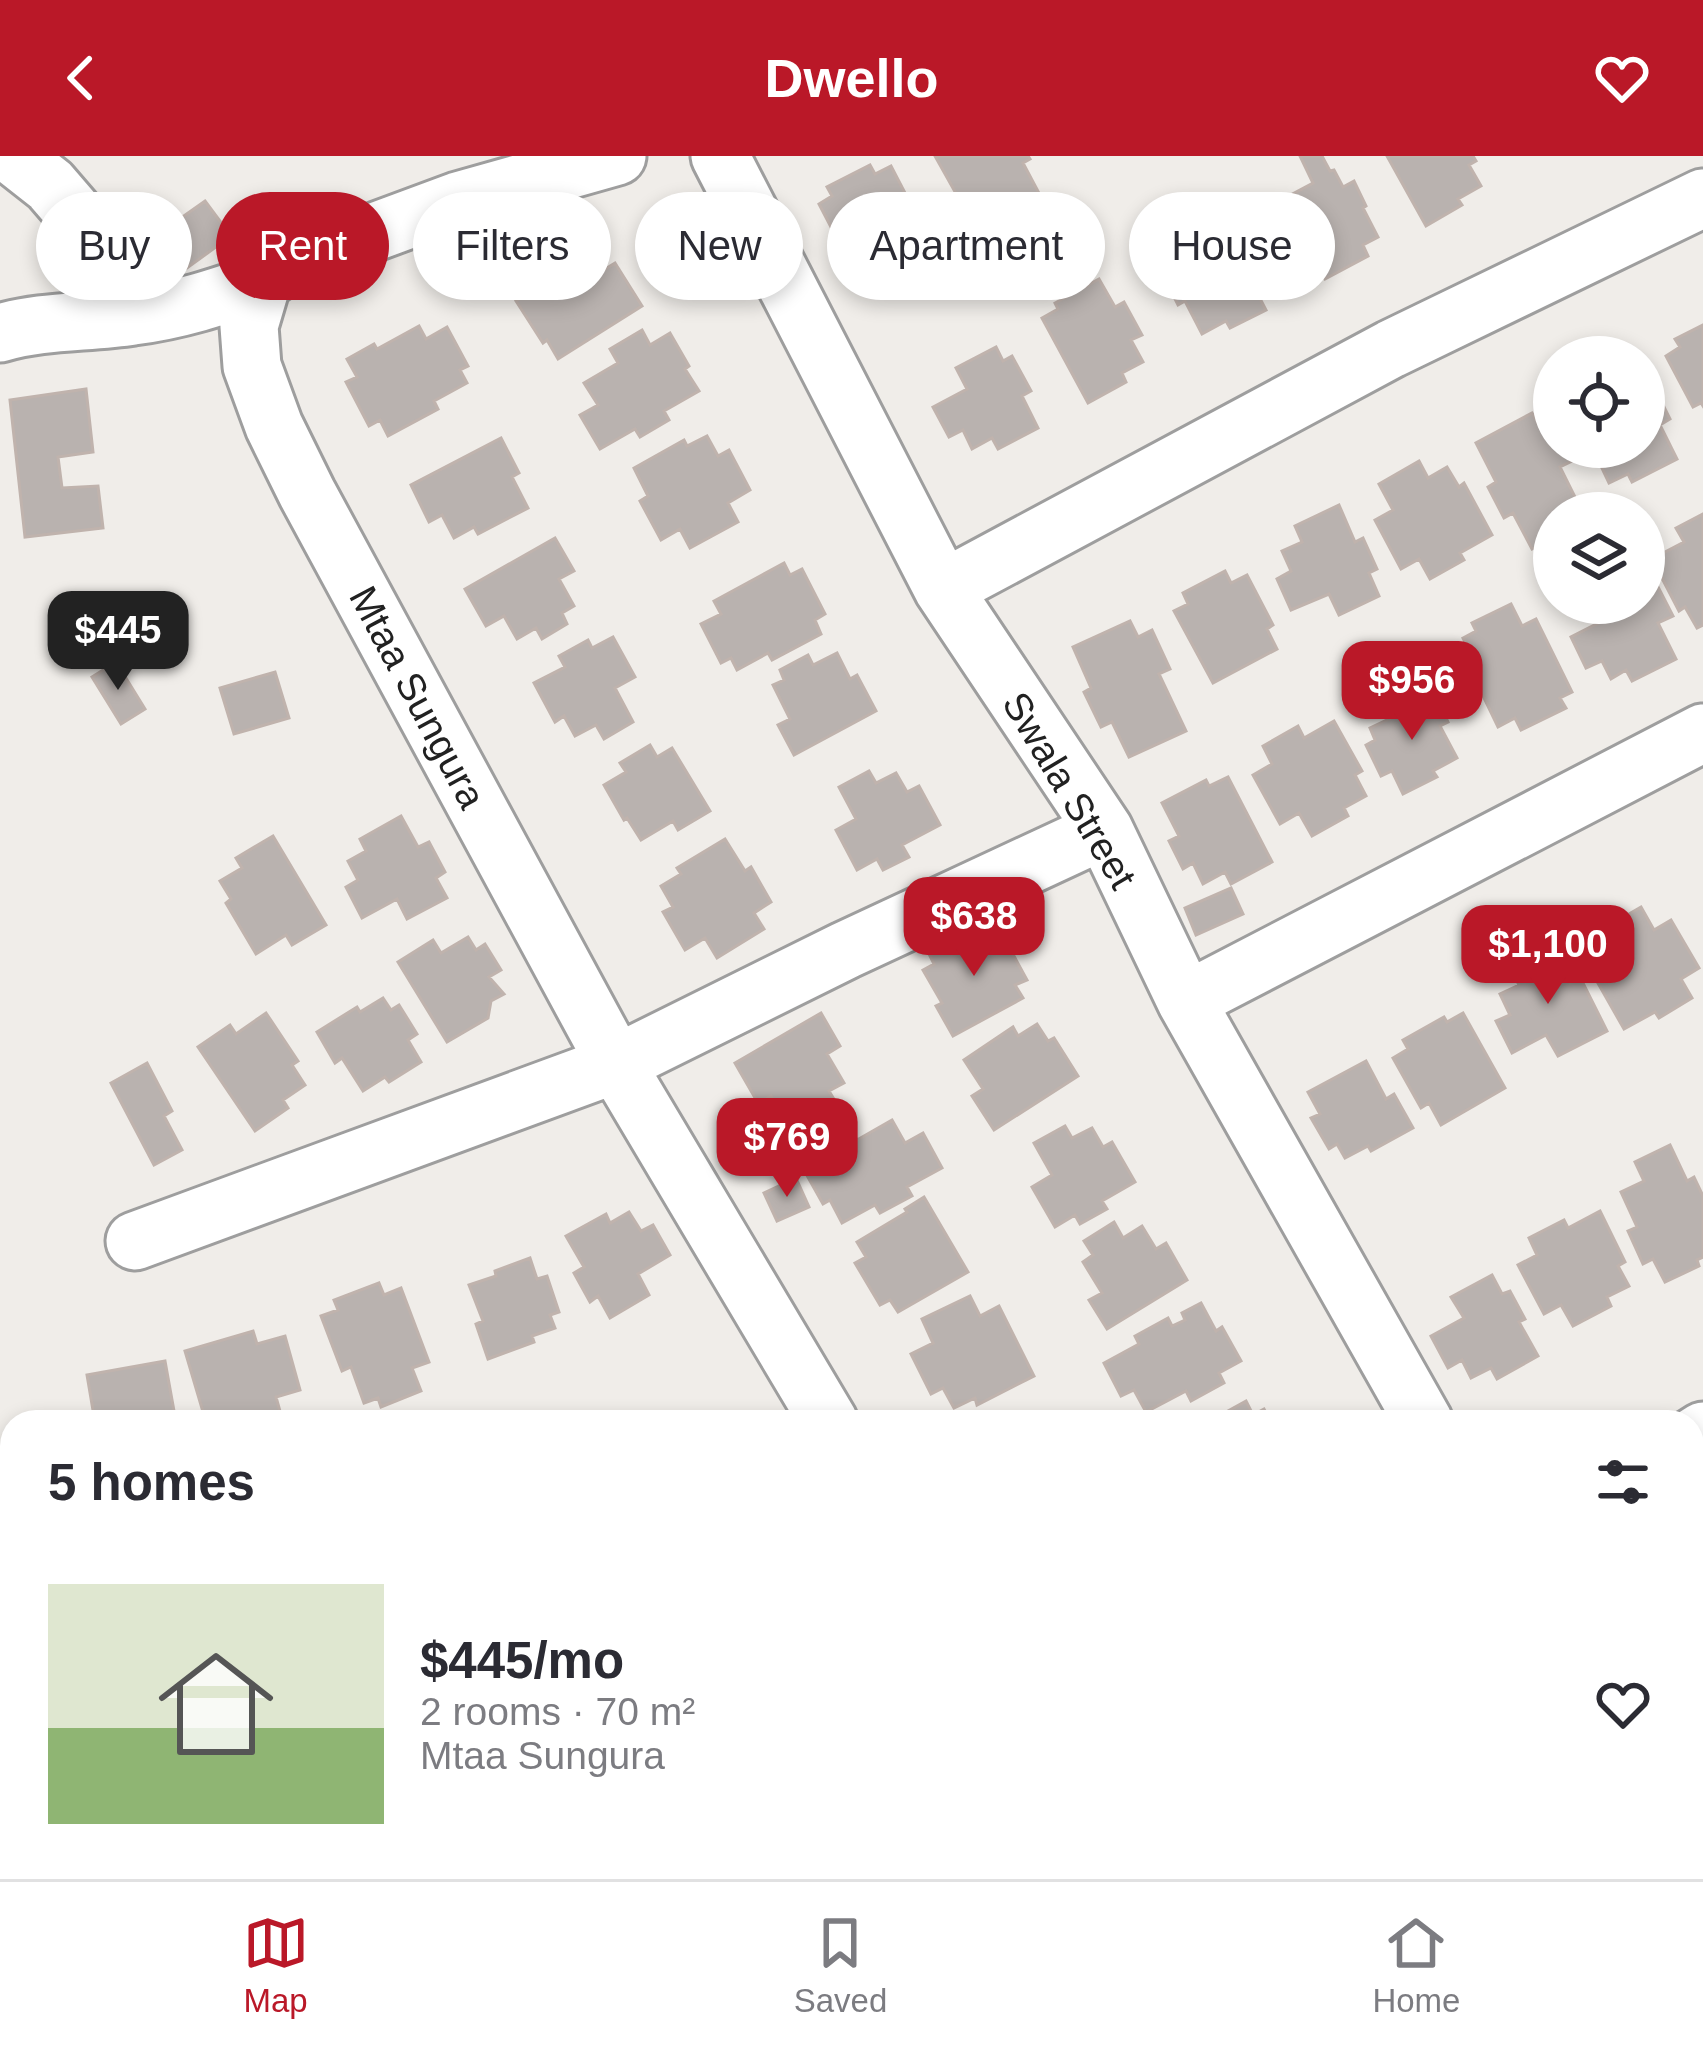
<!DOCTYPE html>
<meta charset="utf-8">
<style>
:root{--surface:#fff;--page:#f7f7f7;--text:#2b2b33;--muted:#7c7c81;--line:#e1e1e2;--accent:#ba1828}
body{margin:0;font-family:Helvetica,sans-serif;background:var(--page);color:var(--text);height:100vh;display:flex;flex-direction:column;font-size:45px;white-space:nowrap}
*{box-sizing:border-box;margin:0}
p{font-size:39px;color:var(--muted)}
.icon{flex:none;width:66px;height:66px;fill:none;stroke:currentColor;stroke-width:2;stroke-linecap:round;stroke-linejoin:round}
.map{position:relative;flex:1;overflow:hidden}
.details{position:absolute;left:0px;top:1254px;width:1704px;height:471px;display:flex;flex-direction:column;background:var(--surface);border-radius:36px 36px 0 0;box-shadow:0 6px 18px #0003}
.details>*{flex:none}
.banner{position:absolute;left:36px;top:36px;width:1632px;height:108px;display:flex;gap:24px}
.tools{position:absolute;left:1533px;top:180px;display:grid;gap:24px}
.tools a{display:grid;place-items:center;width:132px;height:132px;border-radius:50%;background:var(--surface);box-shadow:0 6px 18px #0003;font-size:60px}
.price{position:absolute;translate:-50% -102px;padding:0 27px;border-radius:24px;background:var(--accent);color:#fff;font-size:39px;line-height:78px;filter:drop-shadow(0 3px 6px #0008)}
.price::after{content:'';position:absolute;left:50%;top:72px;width:36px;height:27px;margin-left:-18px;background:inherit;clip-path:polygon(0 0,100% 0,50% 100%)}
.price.selected{background:#222;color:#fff}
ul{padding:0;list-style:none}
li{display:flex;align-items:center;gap:36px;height:300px;padding:0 48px}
li span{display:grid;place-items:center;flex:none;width:336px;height:240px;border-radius:0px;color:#555}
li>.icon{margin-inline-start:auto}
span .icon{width:144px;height:144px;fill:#fffc;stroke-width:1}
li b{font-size:51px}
h2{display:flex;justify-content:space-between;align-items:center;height:144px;padding:0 48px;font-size:51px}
.pill{padding:0 42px;border-radius:54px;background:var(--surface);box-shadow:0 6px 18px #0003;font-size:42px;line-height:108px}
.pill.selected{background:var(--accent);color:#fff}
header{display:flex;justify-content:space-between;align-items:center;height:156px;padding:0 48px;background:var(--accent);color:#fff;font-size:54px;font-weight:700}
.tabs{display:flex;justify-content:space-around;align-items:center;height:168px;border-top:3px solid var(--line);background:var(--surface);font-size:33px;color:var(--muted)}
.tabs a{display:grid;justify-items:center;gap:6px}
.tabs .selected{color:var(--accent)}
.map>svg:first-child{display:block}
</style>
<header><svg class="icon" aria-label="back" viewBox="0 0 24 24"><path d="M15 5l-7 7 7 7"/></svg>Dwello<svg class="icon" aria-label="heart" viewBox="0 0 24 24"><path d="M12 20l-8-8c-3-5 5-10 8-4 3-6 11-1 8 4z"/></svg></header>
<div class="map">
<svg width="1703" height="1723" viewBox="0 0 1703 1723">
<rect width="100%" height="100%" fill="#f0ede9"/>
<path fill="#b9b2af" stroke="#c0b3ad" stroke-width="3" d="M935,0H1028L1030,3L1023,7L1041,41L1024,52L1031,65L994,86L976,54L968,59Z
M1300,0H1322L1330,15L1334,14L1343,31L1354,25L1366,50L1363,52L1378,81L1363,89L1368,100L1325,123L1319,112L1306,119L1270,50L1313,27Z
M1387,0H1473L1476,5L1469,9L1481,30L1458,43L1462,49L1426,70Z
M870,9L875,18L891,10L918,62L912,66L925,91L859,125L819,48L832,40L827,31Z
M205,45L231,80L187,112L161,76Z
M1229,87L1233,94L1244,88L1264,127L1254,131L1266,154L1230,172L1226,165L1202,178L1185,145L1178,149L1162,117L1203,96L1205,99Z
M568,92L576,106L591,97L602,115L615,107L642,150L558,203L547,184L543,187L516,145L547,124L539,111Z
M1099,123L1115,151L1124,146L1142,179L1131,184L1143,206L1122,217L1126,226L1088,247L1042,162L1058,153L1055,147Z
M1703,169V250L1701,247L1693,251L1666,200L1680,191L1675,183Z
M419,170L426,183L447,171L468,210L460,214L467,227L434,245L438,253L388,280L380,264L369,270L346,226L357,221L347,203L374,188L377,193Z
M642,174L650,189L670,177L689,210L685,213L699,235L664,255L669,264L640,281L635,273L600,293L580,259L598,249L584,227L618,207L610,193Z
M996,191L1003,205L1012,200L1031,235L1022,240L1038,272L998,293L992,282L972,293L963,274L949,281L933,251L967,233L956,212Z
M86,233L93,296L58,301L62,332L98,330L103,372L25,381L10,244Z
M1656,235L1670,263L1660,269L1677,303L1632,326L1628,318L1609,327L1592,291H1644V240Z
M1532,257L1542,274L1553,268L1554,291H1565L1572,305L1560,311L1577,345L1554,357V382L1532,393L1513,357L1504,362L1488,331L1496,326L1476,287Z
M707,280L718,300L729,294L750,334L728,347L738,366L690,392L680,373L661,384L640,345L648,340L634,312L684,284L687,290Z
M501,282L519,317L512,321L528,352L478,378L474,371L454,382L442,359L429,366L411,329Z
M1419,305L1428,322L1447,311L1459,331L1464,327L1492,379L1460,397L1464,404L1430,423L1419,403L1401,413L1375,364L1393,354L1379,328Z
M1339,349L1355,386L1363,382L1377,413L1369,417L1379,440L1339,459L1329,438L1291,454L1277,423L1291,415L1282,395L1302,386L1295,370Z
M1703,358V469L1697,472L1685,451L1679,455L1652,403L1684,386L1676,372Z
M555,382L574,415L559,423L574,450L562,457L567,468L542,483L536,472L517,483L504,460L486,470L465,433Z
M784,407L790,419L802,413L825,458L815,464L821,478L772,504L768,497L737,514L731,502L721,507L701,468L721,458L714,445Z
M1225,415L1231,427L1247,419L1273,469L1267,473L1277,493L1213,527L1174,455L1188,448L1183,437Z
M1656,427L1673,460L1658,467L1676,503L1632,525L1626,514L1611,523L1602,505L1586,512L1571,481L1606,463L1598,447H1644V433Z
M1511,448L1522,470L1536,463L1572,536L1560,542L1566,552L1521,574L1515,562L1498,571L1474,521L1481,517L1463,482L1476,475L1472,467Z
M1130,465L1138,481L1152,474L1170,513L1159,518L1186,575L1129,601L1112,566L1101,571L1084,536L1091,532L1073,491Z
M613,481L635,521L615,532L633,566L604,583L596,569L575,580L564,560L555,566L534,527L565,511L559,500L588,484L592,492Z
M837,497L850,523L857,519L876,555L794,599L778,569L790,563L773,529L784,524L780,514L808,499L813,509Z
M116,506L145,553L121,568L92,521Z
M275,516L289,562L234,578L220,532Z
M1433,535L1448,566L1440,570L1457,602L1433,615L1437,621L1403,638L1392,615L1381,620L1366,589L1375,584L1370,572L1393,561L1390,556Z
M1334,565L1362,615L1355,619L1366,640L1344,652L1348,660L1312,680L1299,657L1280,668L1253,619L1272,608L1263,590L1298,570L1304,582Z
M650,589L657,601L672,592L710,655L678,674L673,665L641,684L627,662L624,664L604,629L626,616L620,607Z
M869,615L876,627L896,617L907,636L919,630L940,669L902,689L909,701L883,714L877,703L857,714L836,674L856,663L839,631Z
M1228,621L1272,706L1231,728L1225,716L1203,728L1193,707L1183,713L1169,685L1179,680L1162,647L1206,624L1209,630Z
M401,660L418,691L429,686L445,716L436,722L447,742L407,763L397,743L362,762L346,731L358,724L348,705L366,695L360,683Z
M273,680L326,769L292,789L286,779L256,798L226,747L231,743L220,725L242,712L236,702Z
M725,683L745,715L751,711L771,746L754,757L764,773L717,802L705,782L685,794L663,756L673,751L661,730L681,718L677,712Z
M1231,732L1243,758L1196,779L1185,752Z
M1641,751L1654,774L1671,764L1699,812L1681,823L1692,842L1659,862L1655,856L1624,873L1595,822L1599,820L1588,800L1611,786L1603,773Z
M983,769L992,786L1003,780L1027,824L1015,829L1023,842L953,880L936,850L942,847L923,814L934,808L929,798Z
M468,781L476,794L485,788L501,814L489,821L504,838L491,845L488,862L447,886L398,806L433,784L441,797Z
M1551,790L1570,827L1580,821L1607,875L1558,900L1546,879L1512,897L1496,865L1510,859L1500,838L1519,829L1510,811Z
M383,842L391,854L399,849L417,878L408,884L421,906L389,926L385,921L363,935L342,902L335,907L317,876L357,851L360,856Z
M266,857L298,905L292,909L305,929L283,944L288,952L255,975L198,891L230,869L236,878Z
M821,857L840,890L827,898L844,927L829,935L835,945L808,960L803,951L784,962L771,940L758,947L735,907Z
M1463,857L1505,932L1441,969L1429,947L1421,952L1393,902L1408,893L1403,884L1444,861L1447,866Z
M1037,868L1048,885L1054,882L1078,920L994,974L972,940L983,933L964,904L1013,871L1018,880Z
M1366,905L1386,943L1394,938L1413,972L1371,995L1368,990L1345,1002L1337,988L1329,993L1311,962L1320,958L1308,936Z
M147,907L172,955L164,960L182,994L154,1009L111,927Z
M892,964L905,987L923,977L942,1012L907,1031L912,1040L880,1057L875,1049L842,1067L830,1044L823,1048L804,1014L826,1002L819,991L851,973L857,984Z
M1065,970L1072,982L1092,972L1103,991L1112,986L1135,1026L1102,1045L1107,1053L1080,1068L1075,1059L1055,1071L1032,1031L1052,1019L1034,987Z
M1670,989L1687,1025L1694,1021L1703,1040V1101L1697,1104L1699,1110L1665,1126L1653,1103L1643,1108L1628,1075L1637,1071L1621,1036L1644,1025L1635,1006Z
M796,1022L809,1051L777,1065L764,1037Z
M924,1041L968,1116L898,1156L890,1144L880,1149L855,1107L866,1101L857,1086L907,1056L905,1053Z
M1600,1055L1625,1106L1618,1110L1629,1130L1607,1141L1611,1150L1573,1170L1561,1149L1544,1158L1518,1109L1537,1099L1529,1082L1564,1064L1568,1072Z
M629,1056L641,1075L653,1069L670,1099L638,1118L649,1139L610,1162L598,1140L590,1146L574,1117L584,1111L566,1080L606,1058L610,1067Z
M1114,1066L1123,1082L1142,1070L1156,1093L1166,1087L1187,1124L1107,1173L1089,1144L1102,1137L1083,1106L1093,1099L1084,1085Z
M530,1102L537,1123L547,1120L559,1156L550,1159L555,1172L532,1180L534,1186L488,1203L476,1168L483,1165L469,1129L496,1120L495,1115Z
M1492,1119L1502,1138L1510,1135L1525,1163L1519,1166L1538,1200L1497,1223L1491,1212L1471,1222L1462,1204L1448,1212L1431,1180L1464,1162L1451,1141Z
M379,1127L384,1139L401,1132L429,1206L412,1212L421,1235L381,1251L378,1242L364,1247L351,1211L342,1215L321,1160L338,1154L334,1144Z
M970,1140L980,1160L999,1150L1034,1220L977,1249L975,1242L954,1252L943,1232L931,1238L911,1198L933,1187L922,1163Z
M1201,1147L1216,1175L1222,1171L1241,1205L1219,1217L1224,1227L1191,1245L1186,1235L1146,1256L1134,1234L1121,1240L1104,1207L1139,1188L1135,1180L1168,1162L1172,1170L1185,1164L1182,1157Z
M253,1175L257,1188L285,1180L300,1234L276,1241L283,1266H206L185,1195Z
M165,1205L176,1266H95L87,1219Z
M1246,1245L1253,1259L1264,1253L1271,1266H1208Z
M1692,1471L1703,1490V1503L1697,1506L1703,1516V1549L1696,1553L1703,1566L1692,1572Z
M1703,1656V1723H1698L1692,1709V1683L1701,1679L1694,1661Z
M426,1713H446L448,1722L493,1714L494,1723H412L410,1716Z
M716,1713H760L763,1723H698L717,1718Z
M834,1713H930L933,1723H823L835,1720Z
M958,1713H1047L1051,1723H962Z
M1135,1713H1181L1184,1723H1139Z
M1599,1713H1603L1608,1723H1577Z"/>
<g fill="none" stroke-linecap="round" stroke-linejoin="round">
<defs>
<path id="minor" d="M13,0L50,29L81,65L109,162
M617,0L458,45L288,108L262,126L249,170L252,210L274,270L307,337L616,908L829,1266
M720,0L943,433L1104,674L1186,845L1424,1266
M0,177C44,164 88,167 133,160C180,154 218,141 262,126
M943,433L1391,193L1703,42
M1186,845L1703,577
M135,1085L616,908L846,794L1104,674
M1692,1282L1703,1275
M626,1713L627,1723
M107,1723L113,1713"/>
</defs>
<use href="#minor" stroke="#9e9e9e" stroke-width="63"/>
<use href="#minor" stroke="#fff" stroke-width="57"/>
</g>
<g text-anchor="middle" stroke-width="10" stroke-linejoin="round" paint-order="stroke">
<g font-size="39" fill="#212121" stroke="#fff">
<text transform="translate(418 541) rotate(62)" y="14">Mtaa Sungura</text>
<text transform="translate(1070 634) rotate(59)" y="14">Swala Street</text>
</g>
</g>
</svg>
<div class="tools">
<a><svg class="icon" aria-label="locate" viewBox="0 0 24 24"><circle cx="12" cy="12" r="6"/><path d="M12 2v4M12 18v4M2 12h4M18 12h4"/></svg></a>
<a><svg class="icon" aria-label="layers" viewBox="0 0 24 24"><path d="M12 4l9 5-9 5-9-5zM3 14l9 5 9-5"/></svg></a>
</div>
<b class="price selected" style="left:118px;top:537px">$445</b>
<b class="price" style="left:1412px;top:587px">$956</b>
<b class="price" style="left:974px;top:823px">$638</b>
<b class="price" style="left:1548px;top:851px">$1,100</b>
<b class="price" style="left:787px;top:1044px">$769</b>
<div class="banner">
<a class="pill">Buy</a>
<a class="pill selected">Rent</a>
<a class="pill">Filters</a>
<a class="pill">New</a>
<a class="pill">Apartment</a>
<a class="pill">House</a>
</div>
<section class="details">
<h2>5 homes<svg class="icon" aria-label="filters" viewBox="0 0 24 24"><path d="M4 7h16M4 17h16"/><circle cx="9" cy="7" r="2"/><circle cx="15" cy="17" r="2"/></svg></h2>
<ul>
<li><span style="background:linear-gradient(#dfe7d0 60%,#8fb573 0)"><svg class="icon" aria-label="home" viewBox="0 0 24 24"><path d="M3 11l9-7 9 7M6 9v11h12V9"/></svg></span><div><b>$445/mo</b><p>2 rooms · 70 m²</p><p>Mtaa Sungura</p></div><svg class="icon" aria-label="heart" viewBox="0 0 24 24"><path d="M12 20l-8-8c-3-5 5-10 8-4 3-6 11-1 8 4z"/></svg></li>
</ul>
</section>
</div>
<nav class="tabs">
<a class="selected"><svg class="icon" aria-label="map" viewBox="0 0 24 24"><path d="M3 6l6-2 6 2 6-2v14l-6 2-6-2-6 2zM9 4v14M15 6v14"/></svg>Map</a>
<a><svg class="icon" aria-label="saved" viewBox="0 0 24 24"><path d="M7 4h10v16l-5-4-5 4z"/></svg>Saved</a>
<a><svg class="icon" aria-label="home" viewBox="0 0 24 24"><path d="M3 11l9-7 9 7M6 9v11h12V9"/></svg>Home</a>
</nav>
